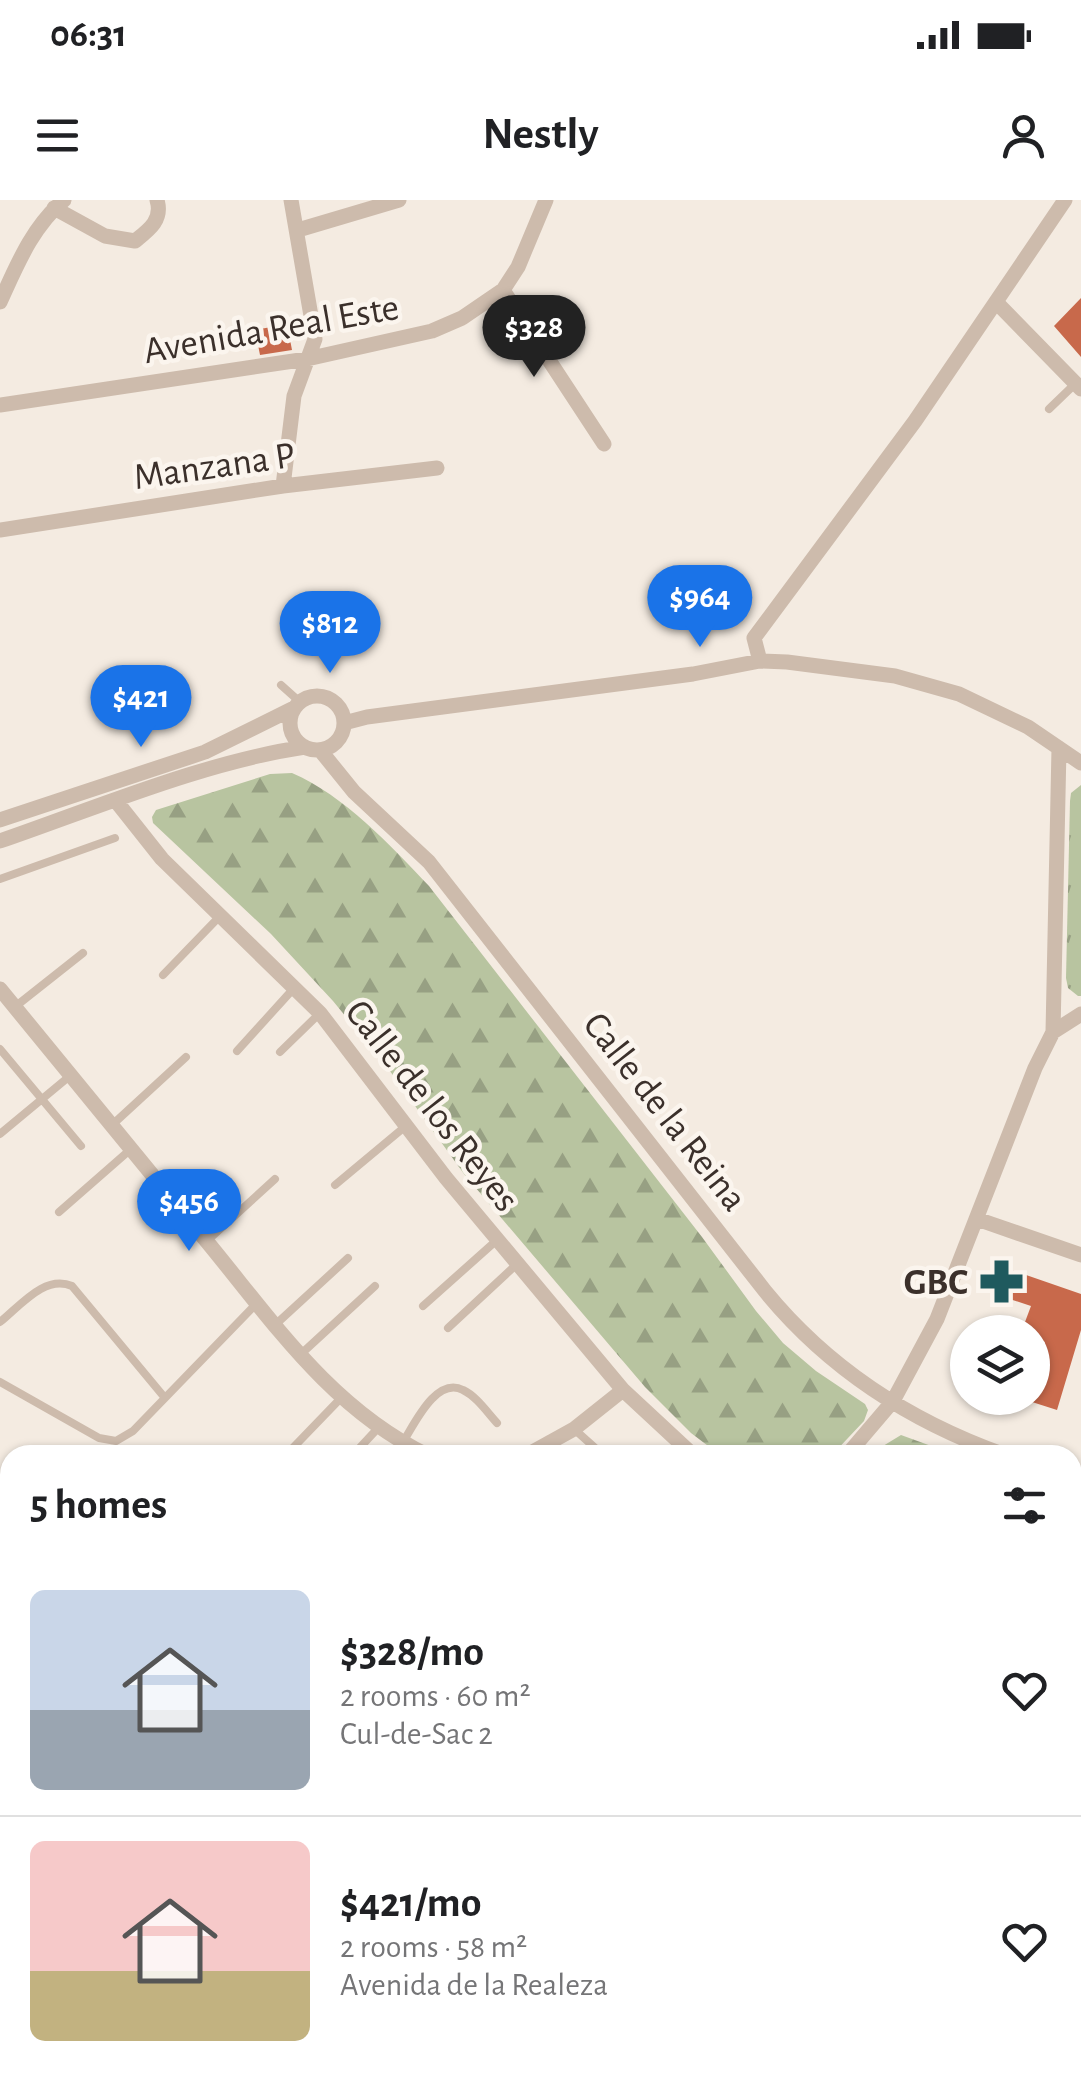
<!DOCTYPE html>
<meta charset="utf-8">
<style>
:root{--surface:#fff;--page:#f2f2f2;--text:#202124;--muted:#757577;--line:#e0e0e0;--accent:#1a73e8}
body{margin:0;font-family:"Alegreya Sans",sans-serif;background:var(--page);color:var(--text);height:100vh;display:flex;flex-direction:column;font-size:38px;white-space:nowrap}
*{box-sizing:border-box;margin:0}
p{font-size:32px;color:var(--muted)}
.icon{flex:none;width:55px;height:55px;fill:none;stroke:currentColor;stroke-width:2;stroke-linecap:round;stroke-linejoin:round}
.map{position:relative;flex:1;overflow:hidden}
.details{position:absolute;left:0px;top:1245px;width:1082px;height:642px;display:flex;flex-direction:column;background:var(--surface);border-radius:30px 30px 0 0;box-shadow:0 2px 8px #0004}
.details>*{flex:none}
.tools{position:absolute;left:950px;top:1115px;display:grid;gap:20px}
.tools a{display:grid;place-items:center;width:100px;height:100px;border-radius:50%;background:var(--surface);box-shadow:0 2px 8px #0004;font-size:50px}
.price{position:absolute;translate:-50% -85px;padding:0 22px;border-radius:35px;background:var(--accent);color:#fff;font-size:32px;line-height:65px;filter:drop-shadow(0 2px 5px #0008)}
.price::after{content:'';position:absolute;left:50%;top:60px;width:30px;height:22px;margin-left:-15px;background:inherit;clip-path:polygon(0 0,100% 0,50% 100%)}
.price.on{background:#222;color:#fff}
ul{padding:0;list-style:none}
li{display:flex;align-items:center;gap:30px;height:250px;padding:0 30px}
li+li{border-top:2px solid var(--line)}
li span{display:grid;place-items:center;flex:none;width:280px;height:200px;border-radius:15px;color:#555}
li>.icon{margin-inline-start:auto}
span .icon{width:120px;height:120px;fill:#fffc;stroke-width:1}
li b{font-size:42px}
h2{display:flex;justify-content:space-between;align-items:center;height:120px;padding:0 30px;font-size:42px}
.status{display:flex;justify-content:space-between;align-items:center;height:70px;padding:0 50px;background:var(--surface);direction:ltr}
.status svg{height:28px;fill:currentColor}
header{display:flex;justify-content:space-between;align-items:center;height:130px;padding:0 30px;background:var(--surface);font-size:45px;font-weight:700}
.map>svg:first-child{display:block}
</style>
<div class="status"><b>06:31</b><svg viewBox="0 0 49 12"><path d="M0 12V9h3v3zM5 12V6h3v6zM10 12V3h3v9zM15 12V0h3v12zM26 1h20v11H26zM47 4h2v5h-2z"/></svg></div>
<header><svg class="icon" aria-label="menu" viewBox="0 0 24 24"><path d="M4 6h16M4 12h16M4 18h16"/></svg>Nestly<svg class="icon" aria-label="person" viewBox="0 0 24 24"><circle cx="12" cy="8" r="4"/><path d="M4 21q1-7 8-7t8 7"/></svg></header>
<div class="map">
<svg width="1081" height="1887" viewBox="0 0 1081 1887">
<defs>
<pattern id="forest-firs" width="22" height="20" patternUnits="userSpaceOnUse" patternTransform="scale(2.5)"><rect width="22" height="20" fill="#b8c4a0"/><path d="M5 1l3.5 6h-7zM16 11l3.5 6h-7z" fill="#97a083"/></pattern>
<pattern id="park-tufts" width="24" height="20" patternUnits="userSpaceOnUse" patternTransform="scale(2.5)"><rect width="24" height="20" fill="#b8c4a0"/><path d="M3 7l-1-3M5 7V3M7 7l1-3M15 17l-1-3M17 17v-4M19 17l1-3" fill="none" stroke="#97a083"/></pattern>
</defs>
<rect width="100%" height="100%" fill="#f4ebe1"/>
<path fill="url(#forest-firs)" d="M292,573C345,596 390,645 429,686L702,1037L756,1111L783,1143L816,1171L865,1204L868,1210L864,1221L832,1255H720L691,1233L645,1187L464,974L387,867L333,801L271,734L153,623L152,617L156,610L270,574Z
M901,1235L956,1255H876L883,1246Z
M1073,1297L1081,1300V1472L1073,1468Z"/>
<path fill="url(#park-tufts)" d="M1081,585V796H1078L1068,788L1066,778L1070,601L1071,593Z"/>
<path fill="#c8694b" d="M1081,98V157L1054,126Z
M287,124L292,150L260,155L255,130Z
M997,1065L1081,1094V1130L1057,1210L1032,1202V1179L1045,1142L1034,1138L1025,1122L1031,1106L988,1092Z"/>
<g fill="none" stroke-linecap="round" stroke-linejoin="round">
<path stroke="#cdbbac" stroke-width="8" d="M1049,209L1076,183
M281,485L300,502
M0,679L115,638
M163,775L221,715
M16,806L83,753
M0,849L81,946
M237,851L295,787
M280,852L320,813
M112,925L186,857
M0,934L71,875
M335,985L407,925
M59,1012L131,949
M208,1040L275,979
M423,1106L497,1040
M0,1122C20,1106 45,1074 72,1086L165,1198
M275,1125L348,1058
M448,1128L517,1064
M301,1154L375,1086
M0,1182L99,1238L116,1241L133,1231L257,1103
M574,1229L603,1255
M403,1242C414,1225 436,1176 463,1190C476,1196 487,1212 497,1223
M286,1255L340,1199
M353,1255L379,1227
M1072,1537L1081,1542
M1072,1574L1081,1568
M0,1840L10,1836
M55,1887L78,1878"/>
<path stroke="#cdbbac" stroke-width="15" d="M54,8L105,36L135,41C149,30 163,20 157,0
M298,30L399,0
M503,90L604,244
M0,102C17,65 32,27 64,0
M997,103L1081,189
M0,205L307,159L432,131L462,118L503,90L518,67L546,0
M283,286L294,196L315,139L291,0
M0,330L283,286L437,268
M760,461L754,438L915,221L1065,0
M290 523a27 27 0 1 1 54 0a27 27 0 1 1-54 0Z
M344,523L367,517L693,474L760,461L787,462L895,476L959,494L1028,527L1081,563
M320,550L354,592L429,662L765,1091C828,1168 912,1222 1005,1255
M116,601L162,659L320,813L446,978L623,1190L693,1255
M0,620L205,552L294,508
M0,641C96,608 204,562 305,547
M0,789C68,872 136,955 204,1038C272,1120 329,1207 427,1255
M1053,832L1081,814
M977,1019L1081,1055
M527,1255L574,1229L623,1190
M847,1255L893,1201L937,1119L1035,868L1053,832L1059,548
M1072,1279L1081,1283
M1072,1491L1081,1497
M0,1643L10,1638
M1072,1816L1081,1817
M0,1877L10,1873
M857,1878L863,1887
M722,1887L742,1878"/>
</g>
<defs>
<symbol id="pharmacy-bare" viewBox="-9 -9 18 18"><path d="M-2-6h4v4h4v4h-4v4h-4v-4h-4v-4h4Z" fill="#1f5a5e" stroke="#fbf5ee" stroke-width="2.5" paint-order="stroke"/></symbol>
</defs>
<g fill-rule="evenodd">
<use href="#pharmacy-bare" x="970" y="1050" width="63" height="63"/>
</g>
<g text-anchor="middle" stroke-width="9" stroke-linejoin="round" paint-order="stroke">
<g font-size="38" fill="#3b302b" stroke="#fbf5ee">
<text transform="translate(271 128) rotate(-10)" y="13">Avenida Real Este</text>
<text transform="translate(214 265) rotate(-8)" y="13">Manzana P</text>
<text transform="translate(433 905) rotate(52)" y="13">Calle de los Reyes</text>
<text transform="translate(666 911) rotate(52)" y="13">Calle de la Reina</text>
</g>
<g font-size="38" font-weight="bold" fill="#3b302b" stroke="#fbf5ee" text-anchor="end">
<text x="968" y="1094">GBC</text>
</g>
</g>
</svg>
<div class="tools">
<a><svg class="icon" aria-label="layers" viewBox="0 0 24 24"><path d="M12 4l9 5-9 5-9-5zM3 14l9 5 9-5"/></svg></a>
</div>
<b class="price on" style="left:534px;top:180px">$328</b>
<b class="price" style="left:700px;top:450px">$964</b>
<b class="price" style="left:330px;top:476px">$812</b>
<b class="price" style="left:141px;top:550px">$421</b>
<b class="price" style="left:189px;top:1054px">$456</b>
<section class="details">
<h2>5 homes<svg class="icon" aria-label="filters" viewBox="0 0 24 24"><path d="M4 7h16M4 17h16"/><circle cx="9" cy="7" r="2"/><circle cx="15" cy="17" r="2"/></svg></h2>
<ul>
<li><span style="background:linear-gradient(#c9d6e8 60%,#9aa5b1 0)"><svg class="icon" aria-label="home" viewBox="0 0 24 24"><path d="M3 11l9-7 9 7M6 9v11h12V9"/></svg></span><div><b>$328/mo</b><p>2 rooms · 60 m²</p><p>Cul-de-Sac 2</p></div><svg class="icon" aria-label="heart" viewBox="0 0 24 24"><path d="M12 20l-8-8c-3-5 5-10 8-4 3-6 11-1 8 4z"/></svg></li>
<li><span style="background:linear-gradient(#f6c9c9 65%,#c2b280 0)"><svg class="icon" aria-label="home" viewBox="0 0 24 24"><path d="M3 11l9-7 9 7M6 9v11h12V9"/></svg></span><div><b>$421/mo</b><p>2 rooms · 58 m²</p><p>Avenida de la Realeza</p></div><svg class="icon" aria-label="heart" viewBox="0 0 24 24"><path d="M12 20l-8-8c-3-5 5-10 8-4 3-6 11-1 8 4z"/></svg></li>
</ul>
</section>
</div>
